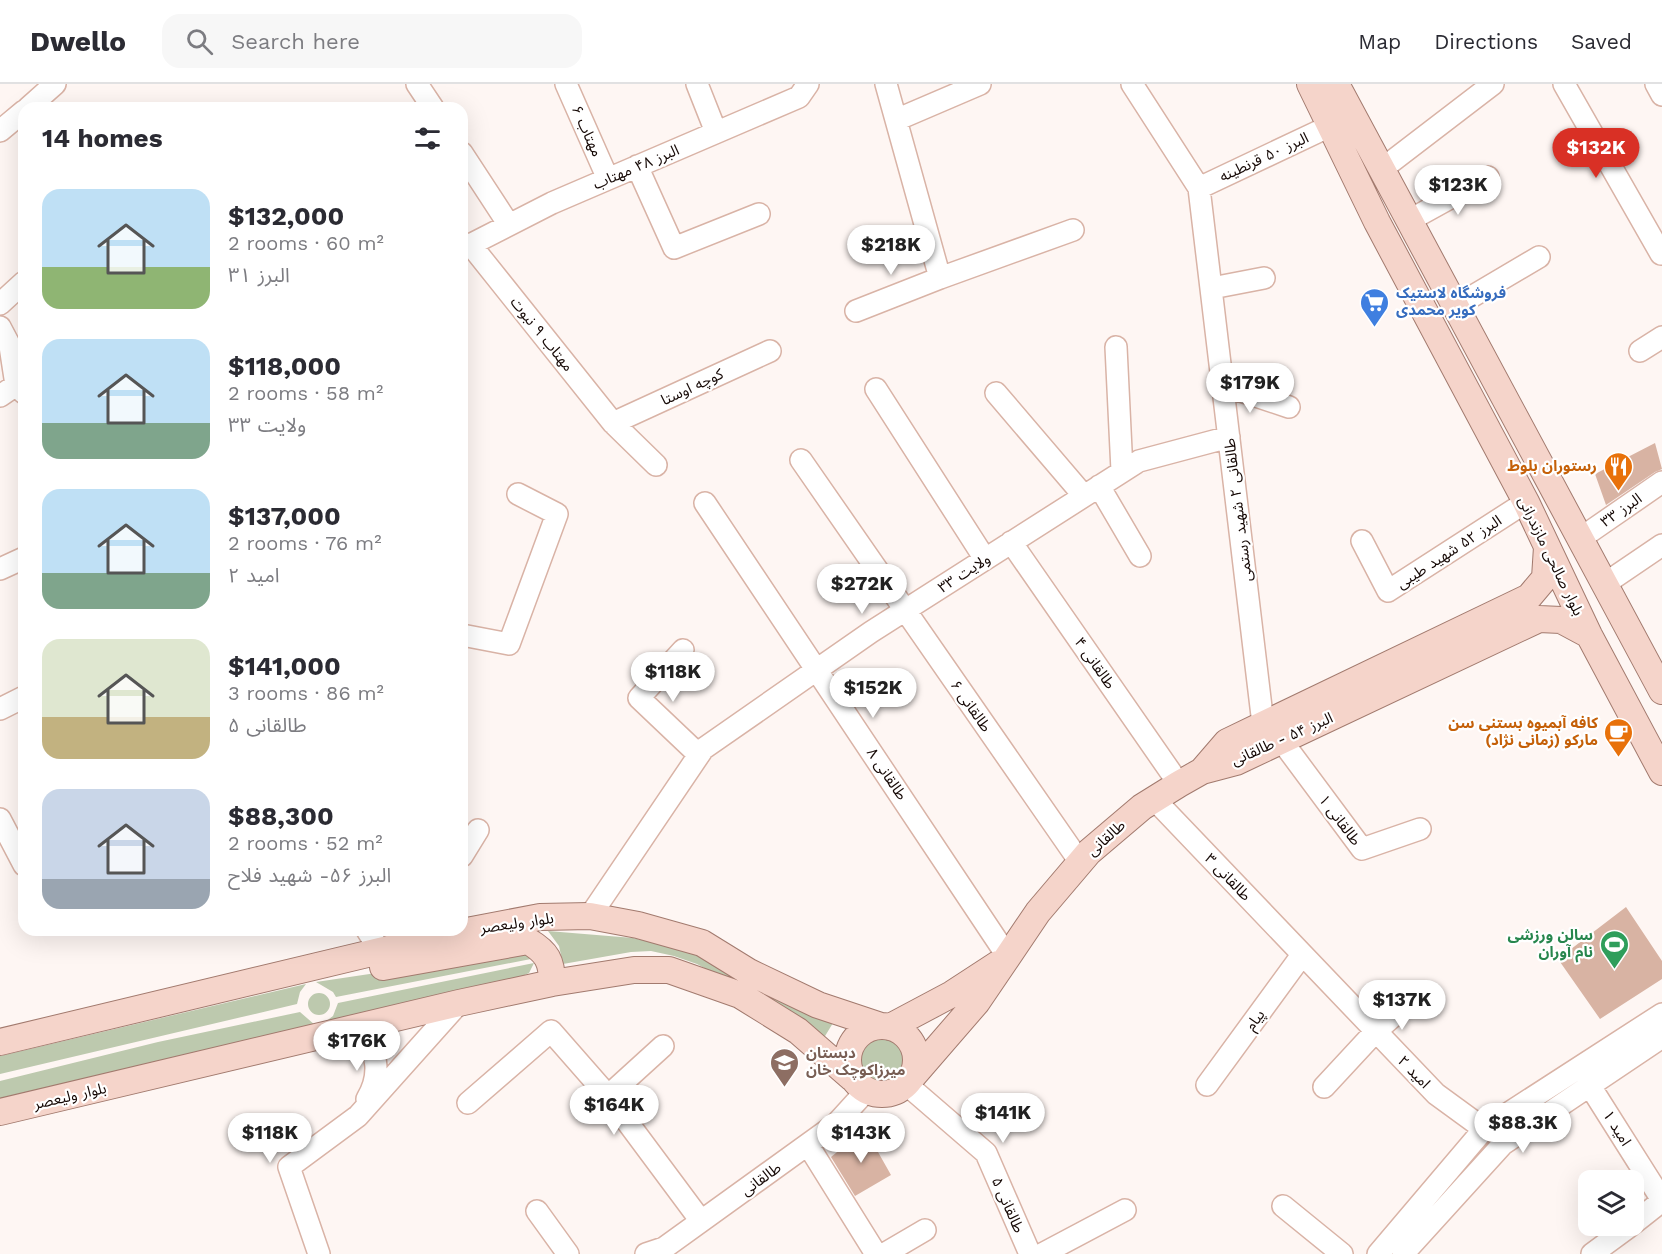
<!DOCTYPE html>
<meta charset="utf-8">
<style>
:root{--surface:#fff;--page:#f7f7f7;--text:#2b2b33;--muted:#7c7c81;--line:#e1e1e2;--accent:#d93025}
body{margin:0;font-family:"Work Sans","Noto Sans Arabic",sans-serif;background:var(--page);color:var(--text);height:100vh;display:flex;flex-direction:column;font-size:22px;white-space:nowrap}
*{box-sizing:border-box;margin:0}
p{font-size:20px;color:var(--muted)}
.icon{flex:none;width:33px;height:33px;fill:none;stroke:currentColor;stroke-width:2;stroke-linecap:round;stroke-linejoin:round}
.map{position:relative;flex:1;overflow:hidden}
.sheet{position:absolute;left:18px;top:18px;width:450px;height:834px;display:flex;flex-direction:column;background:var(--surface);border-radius:18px;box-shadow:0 6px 24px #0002}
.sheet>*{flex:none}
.tools{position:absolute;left:1578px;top:1086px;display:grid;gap:12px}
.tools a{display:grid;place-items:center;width:66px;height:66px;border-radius:12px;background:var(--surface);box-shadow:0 6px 24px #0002;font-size:30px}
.price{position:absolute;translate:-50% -51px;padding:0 14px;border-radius:21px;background:#fff;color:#222;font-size:20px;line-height:39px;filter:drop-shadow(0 2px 3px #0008)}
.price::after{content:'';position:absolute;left:50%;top:36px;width:18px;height:14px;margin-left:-9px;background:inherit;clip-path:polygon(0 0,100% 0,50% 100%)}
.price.on{background:var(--accent);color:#fff}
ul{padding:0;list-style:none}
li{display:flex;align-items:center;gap:18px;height:150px;padding:0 24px}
li span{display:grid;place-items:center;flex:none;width:168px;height:120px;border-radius:18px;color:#555}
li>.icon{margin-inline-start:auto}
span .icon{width:72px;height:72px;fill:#fffc;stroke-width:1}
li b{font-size:26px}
h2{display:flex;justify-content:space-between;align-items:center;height:72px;padding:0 24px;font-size:26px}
header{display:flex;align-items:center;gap:36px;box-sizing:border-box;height:84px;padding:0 30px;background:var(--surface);border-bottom:2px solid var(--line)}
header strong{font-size:28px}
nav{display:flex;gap:33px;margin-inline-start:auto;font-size:21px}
.search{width:420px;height:54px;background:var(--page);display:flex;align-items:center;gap:15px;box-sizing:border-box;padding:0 21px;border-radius:18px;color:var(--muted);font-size:22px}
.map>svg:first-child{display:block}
</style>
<header>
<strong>Dwello</strong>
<div class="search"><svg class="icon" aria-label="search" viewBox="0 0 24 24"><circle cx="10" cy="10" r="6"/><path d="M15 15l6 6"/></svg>Search here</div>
<nav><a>Map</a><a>Directions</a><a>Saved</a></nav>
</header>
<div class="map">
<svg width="1662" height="1170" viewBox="0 0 1662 1170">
<rect width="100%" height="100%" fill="#fef6f3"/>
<path fill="#bdc9ae" d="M548,847L633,854L694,868L798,925L833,939L822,957L794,933L697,880L674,872L651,867L631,868L563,880L559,862Z
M517,868L529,871L531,875L336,913L333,908L316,898Z
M534,879L529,889L518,894L325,938L333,932L338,919Z
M306,900L300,908L297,920L0,990V972Z
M308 920a11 11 0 1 1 22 0a11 11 0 1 1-22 0Z
M300,928L315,941L0,1018V997L158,958Z
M857 976a25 25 0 1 1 50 0a25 25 0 1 1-50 0Z"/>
<path fill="#d8b3a3" d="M1655,359L1662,385L1655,388L1606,421L1595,390Z
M1626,823L1662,877V895L1600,935L1558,875Z
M865,1045L891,1091L855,1112L831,1073Z"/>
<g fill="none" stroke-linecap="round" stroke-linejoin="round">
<defs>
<path id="minor" d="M417,0L433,24
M566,0L608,95
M697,0L716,48
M886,0L940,194L1073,146
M1132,0L1199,104L1263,640
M1564,0L1661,170
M1656,0L1662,11
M28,24L55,0
M896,36L980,0
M0,47L24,27
M462,69L509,141
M637,82L674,164L759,130
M1382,85L1493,0
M1199,104L1330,42
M1410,136L1488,93
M470,160L613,339L656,381
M462,165L552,119L799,13L808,0
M1212,204L1264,194
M0,220L24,198
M1456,222L1539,173
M856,227L940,194
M0,243L10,262L16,301L24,309
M1116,263L1122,387
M1640,267L1662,253
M1223,301L1289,323
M876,305L985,475
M996,309L1084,412
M0,312L16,301
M613,339L770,267
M801,376L1080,778
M1099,402L1140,472
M705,419L1008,873
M1581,454L1662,398
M1362,457L1388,507L1526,418
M1011,458L1179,700
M0,485L24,474
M1606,499L1662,461
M462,551L509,560L557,430L518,410
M683,566L639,614L699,671
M0,625L24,613
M1281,656L1362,765L1420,745
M1154,715L1436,1010L1484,1045
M0,735L24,781
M462,772L478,746
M590,832L703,665L871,548L1139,377L1229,353
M367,846L380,867
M333,950C341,952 350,952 357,955C383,964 378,997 367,1015
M906,1000L986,1069L1030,1170
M1207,1001L1302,871
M1590,1002L1662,1116
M1324,1003L1375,948L1406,921
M608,1012L663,962
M468,1019L551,947L608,1012L701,1137
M808,1061L876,1170
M1283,1122L1342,1170
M537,1127L568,1170
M1634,1139L1662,1117
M319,1170L289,1083L358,1032L459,919
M646,1170L664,1164L836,1040L866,1007
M884,1170L925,1146
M1042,1170L1125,1126
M1378,1170L1484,1045L1662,930
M1403,1170L1503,1060L1662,953
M1592,1170L1630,1142"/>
<path id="major" d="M1310,0L1377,138L1526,418L1589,551L1662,688
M1336,0L1662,607
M1202,687L1227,658L1529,513L1545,494L1547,463
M383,883L528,857C547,868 552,877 552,899
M848 976a34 34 0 1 1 68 0a34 34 0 1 1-68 0Z
M890,943L952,910L998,880
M0,958L451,850L540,833L590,832L638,841L702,859L749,888L818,921L881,942
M906,1000L977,918L1038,828L1089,768L1142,723L1179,700L1202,687L1236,678L1539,535L1561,536L1589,551
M0,1028L459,919L552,899L634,886H669L740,911L798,947L852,994"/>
</defs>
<use href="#minor" stroke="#d9b3a6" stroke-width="24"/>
<use href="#major" stroke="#a27a6e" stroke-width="28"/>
<use href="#minor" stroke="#fff" stroke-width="21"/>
<use href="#major" stroke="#f5d4ca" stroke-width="26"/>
</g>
<defs>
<symbol id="supermarket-pin" viewBox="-11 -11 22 30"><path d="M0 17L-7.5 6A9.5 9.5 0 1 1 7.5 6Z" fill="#3f7fe0" stroke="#fff"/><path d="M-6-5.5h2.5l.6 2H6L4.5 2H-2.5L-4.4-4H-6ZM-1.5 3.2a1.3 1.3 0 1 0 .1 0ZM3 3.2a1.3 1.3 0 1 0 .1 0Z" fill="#fff"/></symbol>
<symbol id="restaurant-pin" viewBox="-11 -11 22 30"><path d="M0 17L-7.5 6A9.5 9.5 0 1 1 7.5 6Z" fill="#e8710a" stroke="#fff"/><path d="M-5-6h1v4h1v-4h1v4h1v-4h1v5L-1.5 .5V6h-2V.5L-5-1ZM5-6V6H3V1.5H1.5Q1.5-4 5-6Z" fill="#fff"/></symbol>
<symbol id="cafe-pin" viewBox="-11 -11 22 30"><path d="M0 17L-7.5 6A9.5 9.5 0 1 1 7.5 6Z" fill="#e8710a" stroke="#fff"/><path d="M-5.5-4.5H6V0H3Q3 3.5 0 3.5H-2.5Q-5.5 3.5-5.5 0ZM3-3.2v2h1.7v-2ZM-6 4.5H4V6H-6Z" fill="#fff"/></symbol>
<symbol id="stadium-pin" viewBox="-11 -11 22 30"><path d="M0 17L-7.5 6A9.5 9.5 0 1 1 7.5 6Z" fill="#2e9e5b" stroke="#fff"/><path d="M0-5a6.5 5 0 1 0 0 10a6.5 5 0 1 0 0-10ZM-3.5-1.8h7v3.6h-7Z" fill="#fff"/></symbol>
<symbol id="school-pin" viewBox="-11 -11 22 30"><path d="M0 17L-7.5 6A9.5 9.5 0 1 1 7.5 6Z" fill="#8d6e63" stroke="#fff"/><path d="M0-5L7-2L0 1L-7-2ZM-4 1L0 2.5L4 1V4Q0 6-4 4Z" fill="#fff"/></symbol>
</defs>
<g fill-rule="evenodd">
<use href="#supermarket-pin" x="1358" y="202" width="33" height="45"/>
<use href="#restaurant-pin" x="1602" y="366" width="33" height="45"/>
<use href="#cafe-pin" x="1602" y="632" width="33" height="45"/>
<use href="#stadium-pin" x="1598" y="844" width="33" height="45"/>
<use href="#school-pin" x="768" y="962" width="33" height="45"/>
</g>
<g text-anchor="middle" stroke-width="4.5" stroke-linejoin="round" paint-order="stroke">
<g font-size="15" fill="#150805" stroke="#fff">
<text transform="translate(587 47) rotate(66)" y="5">مهتاب ۶</text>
<text transform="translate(1264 73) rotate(-25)" y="5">البرز ۵۰ قرنطینه</text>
<text transform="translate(636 83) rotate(-23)" y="5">البرز ۴۸ مهتاب</text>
<text transform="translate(542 250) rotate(51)" y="5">مهتاب ۹ نبوت</text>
<text transform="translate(692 303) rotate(-25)" y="5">کوچه اوستا</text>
<text transform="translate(1238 426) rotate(-97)" y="5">طالقانی ۲ شهید رستمی</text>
<text transform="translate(1621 426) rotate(-35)" y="5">البرز ۳۳</text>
<text transform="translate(1449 468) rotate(-33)" y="5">البرز ۵۲ شهید طیبی</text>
<text transform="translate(1551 472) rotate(64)" y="5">بلوار صالحی مازندرانی</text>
<text transform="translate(964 489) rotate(-33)" y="5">ولایت ٣۳</text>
<text transform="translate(1095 579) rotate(55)" y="5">طالقانی ۴</text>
<text transform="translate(971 622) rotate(55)" y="5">طالقانی ۶</text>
<text transform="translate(1282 655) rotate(-24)" y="5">البرز ۵۴ - طالقانی</text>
<text transform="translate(887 690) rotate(56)" y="5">طالقانی ۸</text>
<text transform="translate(1340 736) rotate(53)" y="5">طالقانی ۱</text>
<text transform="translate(1106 754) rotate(-42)" y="5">طالقانی</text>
<text transform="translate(1228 793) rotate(46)" y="5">طالقانی ۳</text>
<text transform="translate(517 839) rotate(-8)" y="5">بلوار ولیعصر</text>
<text transform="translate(1255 936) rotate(-54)" y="5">پیام</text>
<text transform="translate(1414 988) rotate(46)" y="5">امید ۲</text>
<text transform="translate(70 1012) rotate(-13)" y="5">بلوار ولیعصر</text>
<text transform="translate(1617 1044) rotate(58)" y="5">امید ۱</text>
<text transform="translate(761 1095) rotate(-36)" y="5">طالقانی</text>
<text transform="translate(1008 1121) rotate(66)" y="5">طالقانی ۵</text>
</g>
<g font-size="15" font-weight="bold" fill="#366cbe" stroke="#fff" text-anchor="start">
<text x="1396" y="214">فروشگاه لاستیک<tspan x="1396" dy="17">کویر محمدی</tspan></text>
</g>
<g font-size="15" font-weight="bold" fill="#c56008" stroke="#fff" text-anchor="end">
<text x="1597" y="387">رستوران بلوط</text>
<text x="1598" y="644">کافه آبمیوه بستنی سن<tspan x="1598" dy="17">مارکو (زمانی نژاد)</tspan></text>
</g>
<g font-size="15" font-weight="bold" fill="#27864d" stroke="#fff" text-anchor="end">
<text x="1593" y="856">سالن ورزشی<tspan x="1593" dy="17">نام آوران</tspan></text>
</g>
<g font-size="15" font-weight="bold" fill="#785e54" stroke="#fff" text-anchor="start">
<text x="806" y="974">دبستان<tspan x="806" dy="17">میرزاکوچک خان</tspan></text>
</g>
</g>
</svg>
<div class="tools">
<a><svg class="icon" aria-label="layers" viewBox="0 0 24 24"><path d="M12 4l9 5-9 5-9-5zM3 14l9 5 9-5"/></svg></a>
</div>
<b class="price on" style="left:1596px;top:95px">$132K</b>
<b class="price" style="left:1458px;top:132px">$123K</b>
<b class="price" style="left:891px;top:192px">$218K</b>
<b class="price" style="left:1250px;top:330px">$179K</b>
<b class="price" style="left:862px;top:531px">$272K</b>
<b class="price" style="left:673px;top:619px">$118K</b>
<b class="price" style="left:873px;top:635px">$152K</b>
<b class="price" style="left:1402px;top:947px">$137K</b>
<b class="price" style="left:357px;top:988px">$176K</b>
<b class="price" style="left:614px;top:1052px">$164K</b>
<b class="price" style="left:1003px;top:1060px">$141K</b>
<b class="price" style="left:1523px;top:1070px">$88.3K</b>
<b class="price" style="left:270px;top:1080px">$118K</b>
<b class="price" style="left:861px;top:1080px">$143K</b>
<section class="sheet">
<h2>14 homes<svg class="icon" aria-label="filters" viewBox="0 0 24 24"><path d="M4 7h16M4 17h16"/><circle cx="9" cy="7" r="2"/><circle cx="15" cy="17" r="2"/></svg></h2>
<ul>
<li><span style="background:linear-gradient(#bfe0f5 65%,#8fb573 0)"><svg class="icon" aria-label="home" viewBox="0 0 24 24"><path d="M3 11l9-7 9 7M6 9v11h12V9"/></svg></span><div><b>$132,000</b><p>2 rooms · 60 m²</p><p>البرز ۳۱</p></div></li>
<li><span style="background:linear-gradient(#bfe0f5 70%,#7fa58c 0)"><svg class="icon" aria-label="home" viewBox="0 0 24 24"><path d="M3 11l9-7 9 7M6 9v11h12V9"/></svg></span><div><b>$118,000</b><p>2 rooms · 58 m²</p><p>ولایت ٣۳</p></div></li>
<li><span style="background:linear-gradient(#bfe0f5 70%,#7fa58c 0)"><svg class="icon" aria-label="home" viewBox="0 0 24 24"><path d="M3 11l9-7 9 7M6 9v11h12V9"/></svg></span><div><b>$137,000</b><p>2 rooms · 76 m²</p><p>امید ۲</p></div></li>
<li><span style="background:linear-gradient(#dfe7d0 65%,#c2b280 0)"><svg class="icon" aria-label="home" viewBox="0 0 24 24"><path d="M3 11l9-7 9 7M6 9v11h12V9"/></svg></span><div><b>$141,000</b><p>3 rooms · 86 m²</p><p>طالقانی ۵</p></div></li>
<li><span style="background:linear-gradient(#c9d6e8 75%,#9aa5b1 0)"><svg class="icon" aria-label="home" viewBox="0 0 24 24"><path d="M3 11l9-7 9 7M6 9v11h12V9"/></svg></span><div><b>$88,300</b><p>2 rooms · 52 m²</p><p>البرز ۵۶- شهید فلاح</p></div></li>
</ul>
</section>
</div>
